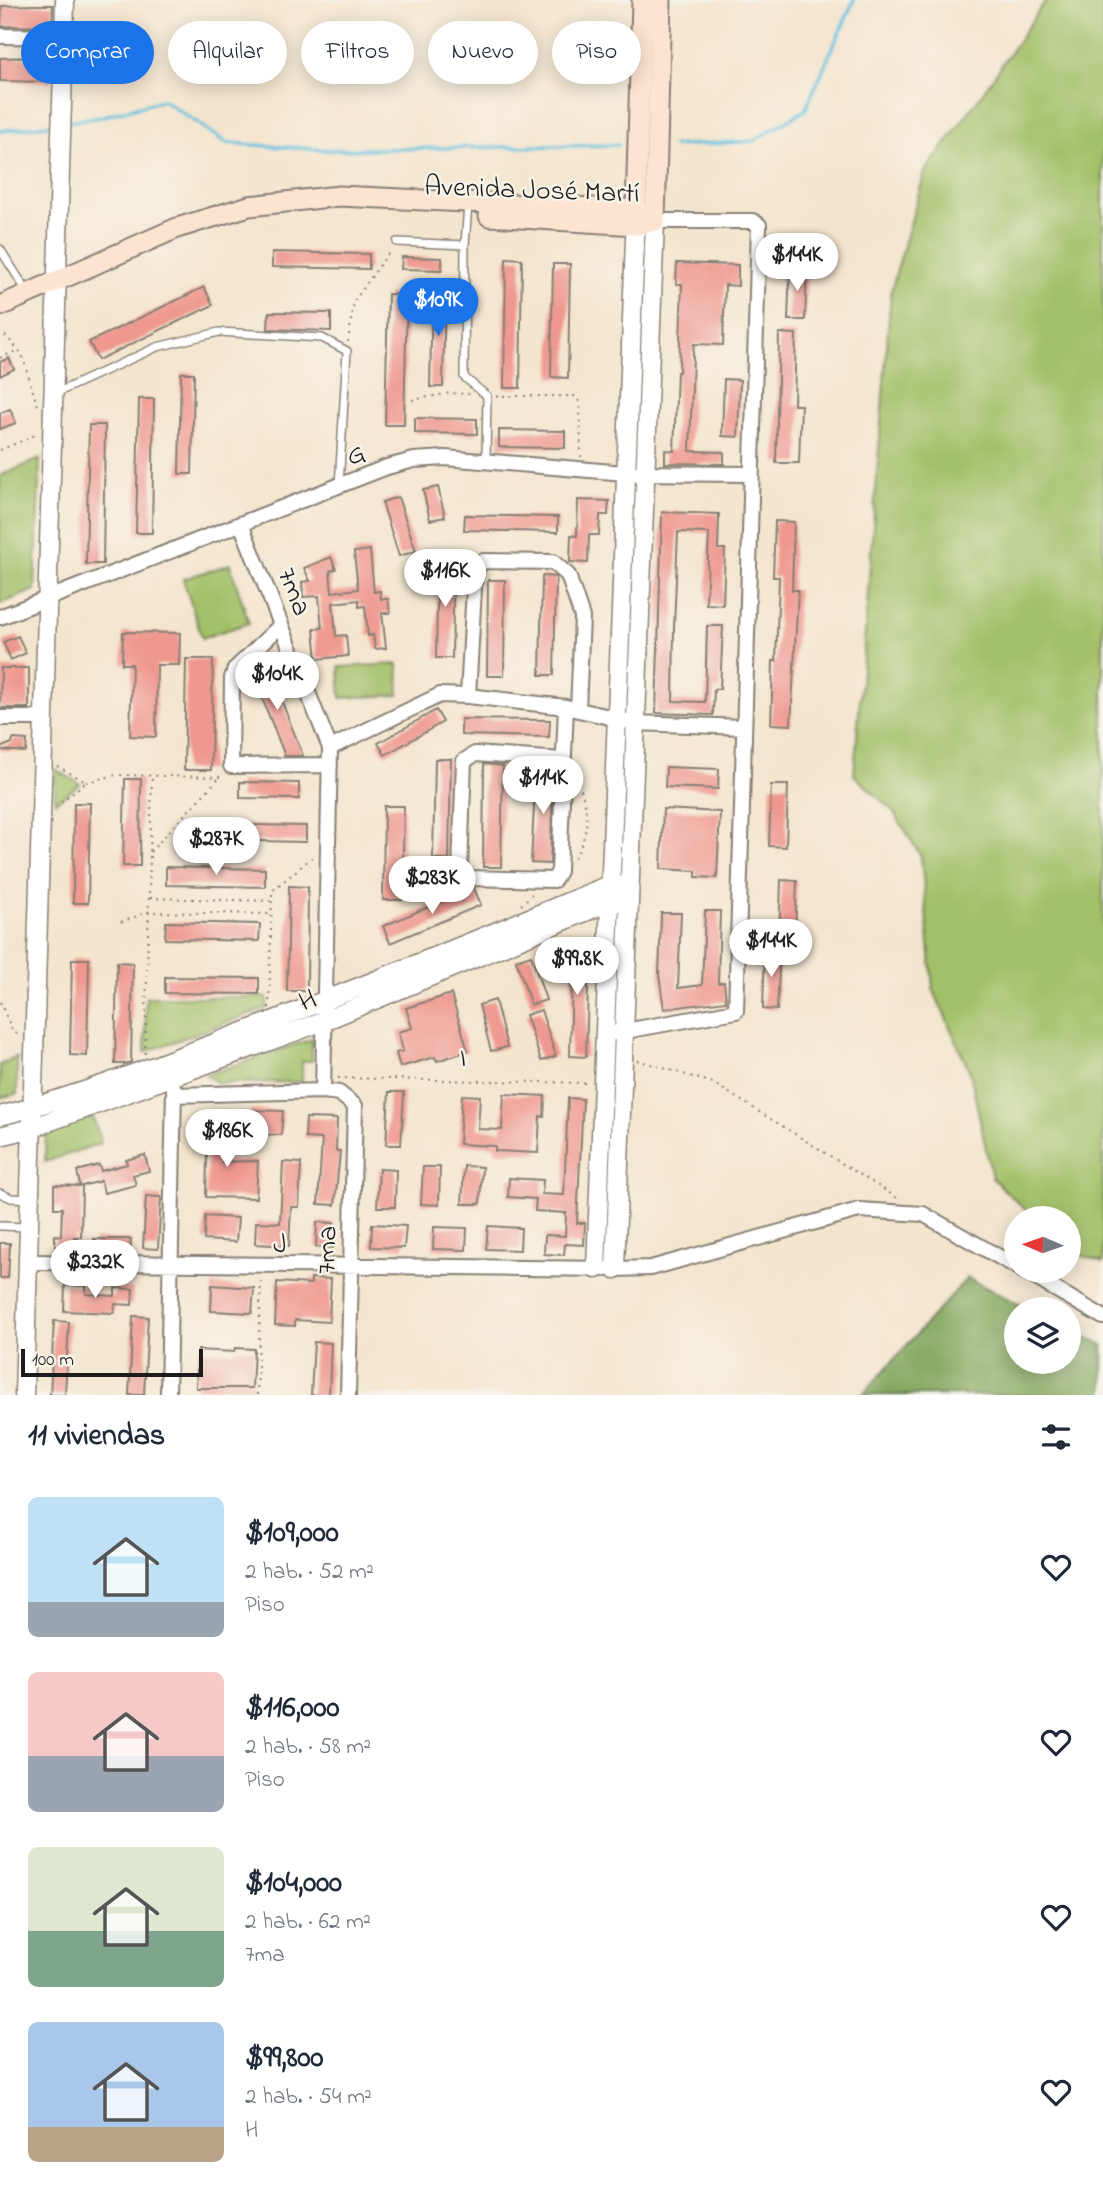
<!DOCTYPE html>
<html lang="es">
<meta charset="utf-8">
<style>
:root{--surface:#fff;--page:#f6f6f7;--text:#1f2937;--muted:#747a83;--accent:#1a73e8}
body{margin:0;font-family:"Indie Flower",sans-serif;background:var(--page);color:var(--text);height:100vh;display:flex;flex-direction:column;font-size:26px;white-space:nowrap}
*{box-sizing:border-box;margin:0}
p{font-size:23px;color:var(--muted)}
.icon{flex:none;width:38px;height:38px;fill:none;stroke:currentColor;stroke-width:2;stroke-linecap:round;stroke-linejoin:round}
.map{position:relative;height:1395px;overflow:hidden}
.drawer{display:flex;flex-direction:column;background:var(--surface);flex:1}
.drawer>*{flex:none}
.guide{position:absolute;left:21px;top:21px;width:700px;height:63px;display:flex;gap:14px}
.needle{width:46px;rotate:272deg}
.fabs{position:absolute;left:1004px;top:1206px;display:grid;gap:14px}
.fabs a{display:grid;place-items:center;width:77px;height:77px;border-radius:50%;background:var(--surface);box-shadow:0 4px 18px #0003;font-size:35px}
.scale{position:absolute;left:21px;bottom:18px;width:182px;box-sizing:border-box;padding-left:7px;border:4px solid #1c1c1c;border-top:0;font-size:19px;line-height:24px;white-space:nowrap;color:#1c1c1c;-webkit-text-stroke:5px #f7f3e8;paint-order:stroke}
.price{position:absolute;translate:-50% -60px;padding:0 16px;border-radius:24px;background:#fff;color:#222;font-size:23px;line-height:46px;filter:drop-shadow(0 2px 4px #0008)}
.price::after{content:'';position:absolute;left:50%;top:42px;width:21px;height:16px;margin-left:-10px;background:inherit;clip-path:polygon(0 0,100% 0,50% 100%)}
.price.on{background:var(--accent);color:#fff}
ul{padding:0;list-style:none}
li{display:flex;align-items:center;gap:21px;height:175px;padding:0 28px}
li span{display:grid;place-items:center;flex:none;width:196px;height:140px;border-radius:10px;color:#555}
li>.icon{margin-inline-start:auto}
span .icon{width:84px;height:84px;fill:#fffc;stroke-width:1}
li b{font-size:30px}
h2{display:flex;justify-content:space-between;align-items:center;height:84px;padding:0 28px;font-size:30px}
.tag{padding:0 24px;border-radius:32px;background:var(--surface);box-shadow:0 4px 18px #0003;font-size:24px;line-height:63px}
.tag.on{background:var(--accent);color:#fff}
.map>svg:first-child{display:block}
</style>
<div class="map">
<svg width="1103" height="1395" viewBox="0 0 1103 1395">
<rect width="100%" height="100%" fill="#f7f3e8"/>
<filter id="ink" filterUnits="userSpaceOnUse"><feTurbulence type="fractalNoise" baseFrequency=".0143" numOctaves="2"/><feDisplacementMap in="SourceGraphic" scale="14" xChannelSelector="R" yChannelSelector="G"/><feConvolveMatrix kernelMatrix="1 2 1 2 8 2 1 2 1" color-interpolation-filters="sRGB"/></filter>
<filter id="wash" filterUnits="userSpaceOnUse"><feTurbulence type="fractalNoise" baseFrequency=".00686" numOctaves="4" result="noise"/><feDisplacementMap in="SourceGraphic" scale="28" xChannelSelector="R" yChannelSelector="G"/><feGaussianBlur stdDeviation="1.57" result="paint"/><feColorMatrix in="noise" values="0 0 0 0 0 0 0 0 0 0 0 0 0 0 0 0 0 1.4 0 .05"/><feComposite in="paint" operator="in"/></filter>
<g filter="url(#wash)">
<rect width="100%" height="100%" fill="#f4e5ce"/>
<path fill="#a2c068" stroke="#5f6e42" stroke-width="2" d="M1046,0H1103V1263L1069,1251V1218H1034L992,1178L970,1072L933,989L921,856L893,811L854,775L891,291L925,172L984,91Z
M40,459L35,590L0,604V476Z
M230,564L249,623L202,638L183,579Z
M398,664L399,695L341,698L339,667Z
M55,769L80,784L55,802Z
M146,997H267V1008L145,1052Z
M312,1039V1061H302V1082L218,1083L206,1075Z
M17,1057V1094L0,1098V1065Z
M93,1117L101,1143L45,1162L46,1133Z"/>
<path fill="#81a65c" stroke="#4e613c" stroke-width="2" d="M967,1278L1029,1309H1017V1362H1069V1329L1103,1345V1395H862Z"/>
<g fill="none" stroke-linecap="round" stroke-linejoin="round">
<path stroke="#61c0df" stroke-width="3.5" d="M65,122L100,117L163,100L227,143L326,150L618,145
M0,131L54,124
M673,146L753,141L805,110L854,0"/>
</g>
<g id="blocks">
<path fill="#ef9890" d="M34,5H53L52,27L1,26L2,6Z
M37,57H52L51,82L0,81V58Z
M272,252L369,254V269L272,267Z
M402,257L442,258V270L401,269Z
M506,258L522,259L520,388H504Z
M677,263L738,265V286L725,285L723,345L694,344L693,355L690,451L724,452V464L665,463V450L674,451L677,372H679L682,284H676Z
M553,264H570L568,378L551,377Z
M790,266L807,267L805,320H788Z
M204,287L213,305L98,360L89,342Z
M432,289H445L443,387H430Z
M388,294L407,295L404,425H385Z
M269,312L331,313V331L268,329Z
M779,333L796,334L794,405H801L799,463H776Z
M9,358L14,369L0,376V362Z
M181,373H194L192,474H179Z
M724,379L740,380L738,437L722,436Z
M139,399H154L152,533H136Z
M10,409L16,423L0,429V413Z
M415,418L477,419V434L415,433Z
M89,425H105L103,564H86Z
M499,430L565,431V448L499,447Z
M438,487L445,517L430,520L423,490Z
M398,497L416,551L399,556L382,502Z
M578,500L609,501L608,515H600L599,535H589L588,563L570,562L571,535L577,536Z
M662,512L719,514L718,549H725L723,605L706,604L709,533L678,532L674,627L673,701L705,702L707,626H723L720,689H714L713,715L656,713Z
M465,515L558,517V532L464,530Z
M775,521L794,522L792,590H798L791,725L771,724L773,661H776L779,577H773Z
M370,550L374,592L380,591L381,599H388L390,613H382L386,648L375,649L373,635L368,636L365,606L359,607V600L333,603L336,636L346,635L348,656L317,659L314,629L322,628L319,596L303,597L302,582L310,581L304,568L331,557L336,569L330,571L332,592L358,589L354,552Z
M438,561H454L452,658H436Z
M542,576L556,577L554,675H540Z
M488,580H505L504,676H487Z
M123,632L180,633L179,665H157L156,737L130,736L132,664H122Z
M18,636L26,653L11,660L3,642Z
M186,659H213L211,770H184Z
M268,666L303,756H285L252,673Z
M1,668H29V708H0Z
M436,710L443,722L385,755L378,743Z
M461,719L550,720L549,737L461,735Z
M13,739L27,740L26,752L0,750V748L12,743Z
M435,759H451L449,859H433Z
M484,764L503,766L501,867H483Z
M666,767L719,769L718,789L665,787Z
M536,768L554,769L550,864L531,863Z
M125,779H141L140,866H123Z
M240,782L299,783V799L240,798Z
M771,785H788L786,847L769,846Z
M74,803H90L88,903H73Z
M384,806H404L402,900H383Z
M663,809L720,812L717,878L696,877V871L661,869Z
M210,824L306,826V842L209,840Z
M166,867L265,869V887L166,885Z
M781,880L797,881L795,941L779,940Z
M289,886L308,887L307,991H287Z
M474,888L481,905L390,943L383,926Z
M705,911H720L718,983L724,982L726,1001L664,1009L659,975L661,913H681L678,988L702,985Z
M166,922L260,924L259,941L165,939Z
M765,949L780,950L777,1010L763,1009Z
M559,950L589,951L586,1057L570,1056L572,971H558Z
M531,955L546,1000L531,1005L516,960Z
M72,959H89L87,1056L70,1055Z
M117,962L133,963L131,1062L126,1064H115Z
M165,977L259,978V994L165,993Z
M451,994L468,1051L437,1061L435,1057L400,1067L396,1053L403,1051L398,1032L412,1028L406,1008Z
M495,1000L507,1047L491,1051L479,1005Z
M541,1010L556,1056L541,1061L526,1015Z
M389,1092H404L401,1145H386Z
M504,1094L545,1096L544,1117L540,1116L538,1153L495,1151V1146L459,1144L462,1095L480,1096L478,1129L502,1130Z
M568,1098L583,1099L577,1223H585L584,1245L565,1244L564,1255L544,1254L545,1235L565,1236L566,1213L535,1211L536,1199L508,1197L509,1178L543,1180L542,1194L564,1195Z
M250,1110L283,1111L281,1135L249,1134Z
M306,1118L337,1119L336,1151H340L335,1205L318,1204L322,1139L305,1138Z
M208,1119H224L222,1162L258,1161L256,1198L206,1197Z
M145,1155L149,1171L133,1175L136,1185L104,1193L101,1181L82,1186L81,1237H74V1253H55V1235L61,1236L62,1208H54V1185L80,1186L77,1171L99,1165L101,1171L127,1164L126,1160Z
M283,1162L301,1163L299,1207H291L289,1246L255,1244L256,1222L280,1223Z
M464,1166L482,1167L480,1204H462Z
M423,1167H440L439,1205L421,1204Z
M379,1169L396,1170L395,1207H377Z
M146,1196L161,1197L158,1249L143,1248Z
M205,1216L238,1218L236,1242L204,1240Z
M317,1222L334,1223L333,1248L316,1247Z
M372,1224L406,1226L404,1248L371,1247Z
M488,1226L521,1228L520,1250L486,1249Z
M434,1227L467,1228L466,1250L433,1249Z
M94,1239H131L130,1254L94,1253Z
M0,1243H10L8,1278H0Z
M311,1278L331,1279L329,1322L295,1320V1326L275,1325L277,1282L311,1284Z
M65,1285L86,1286V1294L115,1296V1288L133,1289L132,1305L115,1304L114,1313L64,1311Z
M212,1285L254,1288L252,1313L211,1311Z
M133,1316L148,1317L144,1395H129Z
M54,1321L69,1322L65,1395H50Z
M314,1342L331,1343L329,1395H311Z
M235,1348L254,1349L252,1388H196L198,1350L234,1352Z"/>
</g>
</g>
<g filter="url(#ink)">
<use href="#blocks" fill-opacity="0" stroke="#888075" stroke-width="2"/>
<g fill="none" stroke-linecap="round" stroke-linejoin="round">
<defs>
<path id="service" d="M397,242L465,245L464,377L487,396L486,461
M465,245L468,204
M0,249L28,293
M54,394L157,347L219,332L322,338L347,351L339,486
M0,1193L11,1198L30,1199
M0,1226L28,1227"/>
<path id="minor" d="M0,36L64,37
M241,524L330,748L323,1091
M0,617L387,467L414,460L445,458L625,473L751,474
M281,625L235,669L232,678L231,766L330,765
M468,696L475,570L483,561L553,562L568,575L582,617L578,710
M0,718H44
M330,748L440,695L468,696L566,707L635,723L744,727
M563,760L475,754L464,761L460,869L467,878L554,880L559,871L566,707
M614,1033L736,1011L759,225L753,221H655
M174,1095L323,1091L339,1093L355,1106L348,1395
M28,1262L615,1269L651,1268L859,1210L923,1214L1017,1267
M1022,1270L1103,1317
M168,1395L174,1088"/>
<path id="tertiary" d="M0,1116C79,1096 155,1066 230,1037C358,989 484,937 609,885H618
M0,1136L32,1128L324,1021L609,902H618
M596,1269L636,213
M615,1269L655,221
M24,1395L65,0"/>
<path id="secondary" d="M636,210L642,0
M489,216L636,225L655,221
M655,221L661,0
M0,306L177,228L249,206L339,196L636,210L655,221"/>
</defs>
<use href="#service" stroke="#888075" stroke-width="10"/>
<use href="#minor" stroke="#888075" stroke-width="18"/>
<use href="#tertiary" stroke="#888075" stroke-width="21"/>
<use href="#secondary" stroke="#888075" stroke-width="23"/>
<path stroke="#888075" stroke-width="2" stroke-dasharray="2 5" stroke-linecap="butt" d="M5,335L22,354L37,405
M348,342L354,301L390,251
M0,358L18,350
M496,396H575L580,403L581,457
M412,400L450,393L470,394
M0,450L38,434
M57,766L86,782L58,804
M86,782L116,775L220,777
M150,852L218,779
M574,858C592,830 588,807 577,778
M150,898L270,901
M521,905L532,894
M121,922L148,912L272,914
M0,1002L13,1032L21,1034
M269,1008L272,891L315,855
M145,1054L152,776
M637,1060L713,1083L899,1199
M338,1078L588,1083
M257,1395L261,1277"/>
<use href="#service" stroke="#fff" stroke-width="7"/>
<use href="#minor" stroke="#fff" stroke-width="14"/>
<use href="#tertiary" stroke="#fff" stroke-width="18"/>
<use href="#secondary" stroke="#fde4d1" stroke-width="19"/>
</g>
</g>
<g text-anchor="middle" stroke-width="5" stroke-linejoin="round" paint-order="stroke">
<g font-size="28" fill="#1c1c1c" stroke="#f7f3e8">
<text transform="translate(532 188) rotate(2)" y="10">Avenida José Martí</text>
<text transform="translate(355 453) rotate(-21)" y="10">G</text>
<text transform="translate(296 591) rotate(68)" y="10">7ma</text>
<text transform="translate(307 999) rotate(-21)" y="10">H</text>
<text transform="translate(463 1056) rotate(1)" y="10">I</text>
<text transform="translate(280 1242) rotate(1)" y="10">J</text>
<text transform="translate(325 1250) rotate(-89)" y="10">7ma</text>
</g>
</g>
</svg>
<div class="fabs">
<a><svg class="needle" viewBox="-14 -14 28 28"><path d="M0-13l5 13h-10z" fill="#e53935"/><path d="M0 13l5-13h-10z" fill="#747a83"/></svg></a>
<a><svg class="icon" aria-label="layers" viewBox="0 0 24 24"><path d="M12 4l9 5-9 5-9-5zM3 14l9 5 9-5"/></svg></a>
</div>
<div class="scale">100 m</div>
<b class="price" style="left:797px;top:293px">$144K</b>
<b class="price on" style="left:438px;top:338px">$109K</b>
<b class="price" style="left:445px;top:609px">$116K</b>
<b class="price" style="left:277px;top:712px">$104K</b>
<b class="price" style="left:543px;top:816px">$114K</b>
<b class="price" style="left:216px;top:877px">$287K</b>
<b class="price" style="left:432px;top:916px">$283K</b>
<b class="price" style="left:771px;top:979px">$144K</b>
<b class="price" style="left:577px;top:997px">$99.8K</b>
<b class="price" style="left:227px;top:1169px">$186K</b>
<b class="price" style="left:95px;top:1300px">$232K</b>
<div class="guide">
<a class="tag on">Comprar</a>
<a class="tag">Alquilar</a>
<a class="tag">Filtros</a>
<a class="tag">Nuevo</a>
<a class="tag">Piso</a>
</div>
</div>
<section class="drawer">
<h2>11 viviendas<svg class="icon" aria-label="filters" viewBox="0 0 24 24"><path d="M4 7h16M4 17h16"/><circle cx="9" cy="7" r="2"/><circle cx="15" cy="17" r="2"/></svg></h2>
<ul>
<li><span style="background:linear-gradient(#bfe0f5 75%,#9aa5b1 0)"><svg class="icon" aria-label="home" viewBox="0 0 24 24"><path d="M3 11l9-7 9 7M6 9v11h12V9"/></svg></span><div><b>$109,000</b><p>2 hab. · 52 m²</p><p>Piso</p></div><svg class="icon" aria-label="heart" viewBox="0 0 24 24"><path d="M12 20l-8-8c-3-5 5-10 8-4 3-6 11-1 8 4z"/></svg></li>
<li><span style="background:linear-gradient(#f6c9c9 60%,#9aa5b1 0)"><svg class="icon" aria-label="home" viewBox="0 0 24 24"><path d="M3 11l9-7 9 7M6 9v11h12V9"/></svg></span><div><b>$116,000</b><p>2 hab. · 58 m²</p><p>Piso</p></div><svg class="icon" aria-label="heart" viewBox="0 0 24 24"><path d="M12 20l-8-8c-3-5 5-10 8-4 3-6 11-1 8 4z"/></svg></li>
<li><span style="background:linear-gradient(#dfe7d0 60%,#7fa58c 0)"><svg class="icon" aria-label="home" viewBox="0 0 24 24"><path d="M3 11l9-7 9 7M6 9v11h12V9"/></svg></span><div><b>$104,000</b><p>2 hab. · 62 m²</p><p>7ma</p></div><svg class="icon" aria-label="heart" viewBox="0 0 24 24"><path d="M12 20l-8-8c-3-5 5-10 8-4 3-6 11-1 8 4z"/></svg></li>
<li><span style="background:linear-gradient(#a9c7e8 75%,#b9a48a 0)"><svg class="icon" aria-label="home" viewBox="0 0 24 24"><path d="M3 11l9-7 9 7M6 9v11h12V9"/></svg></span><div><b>$99,800</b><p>2 hab. · 54 m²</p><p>H</p></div><svg class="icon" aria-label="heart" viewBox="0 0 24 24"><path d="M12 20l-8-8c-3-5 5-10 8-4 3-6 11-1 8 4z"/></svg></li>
</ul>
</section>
